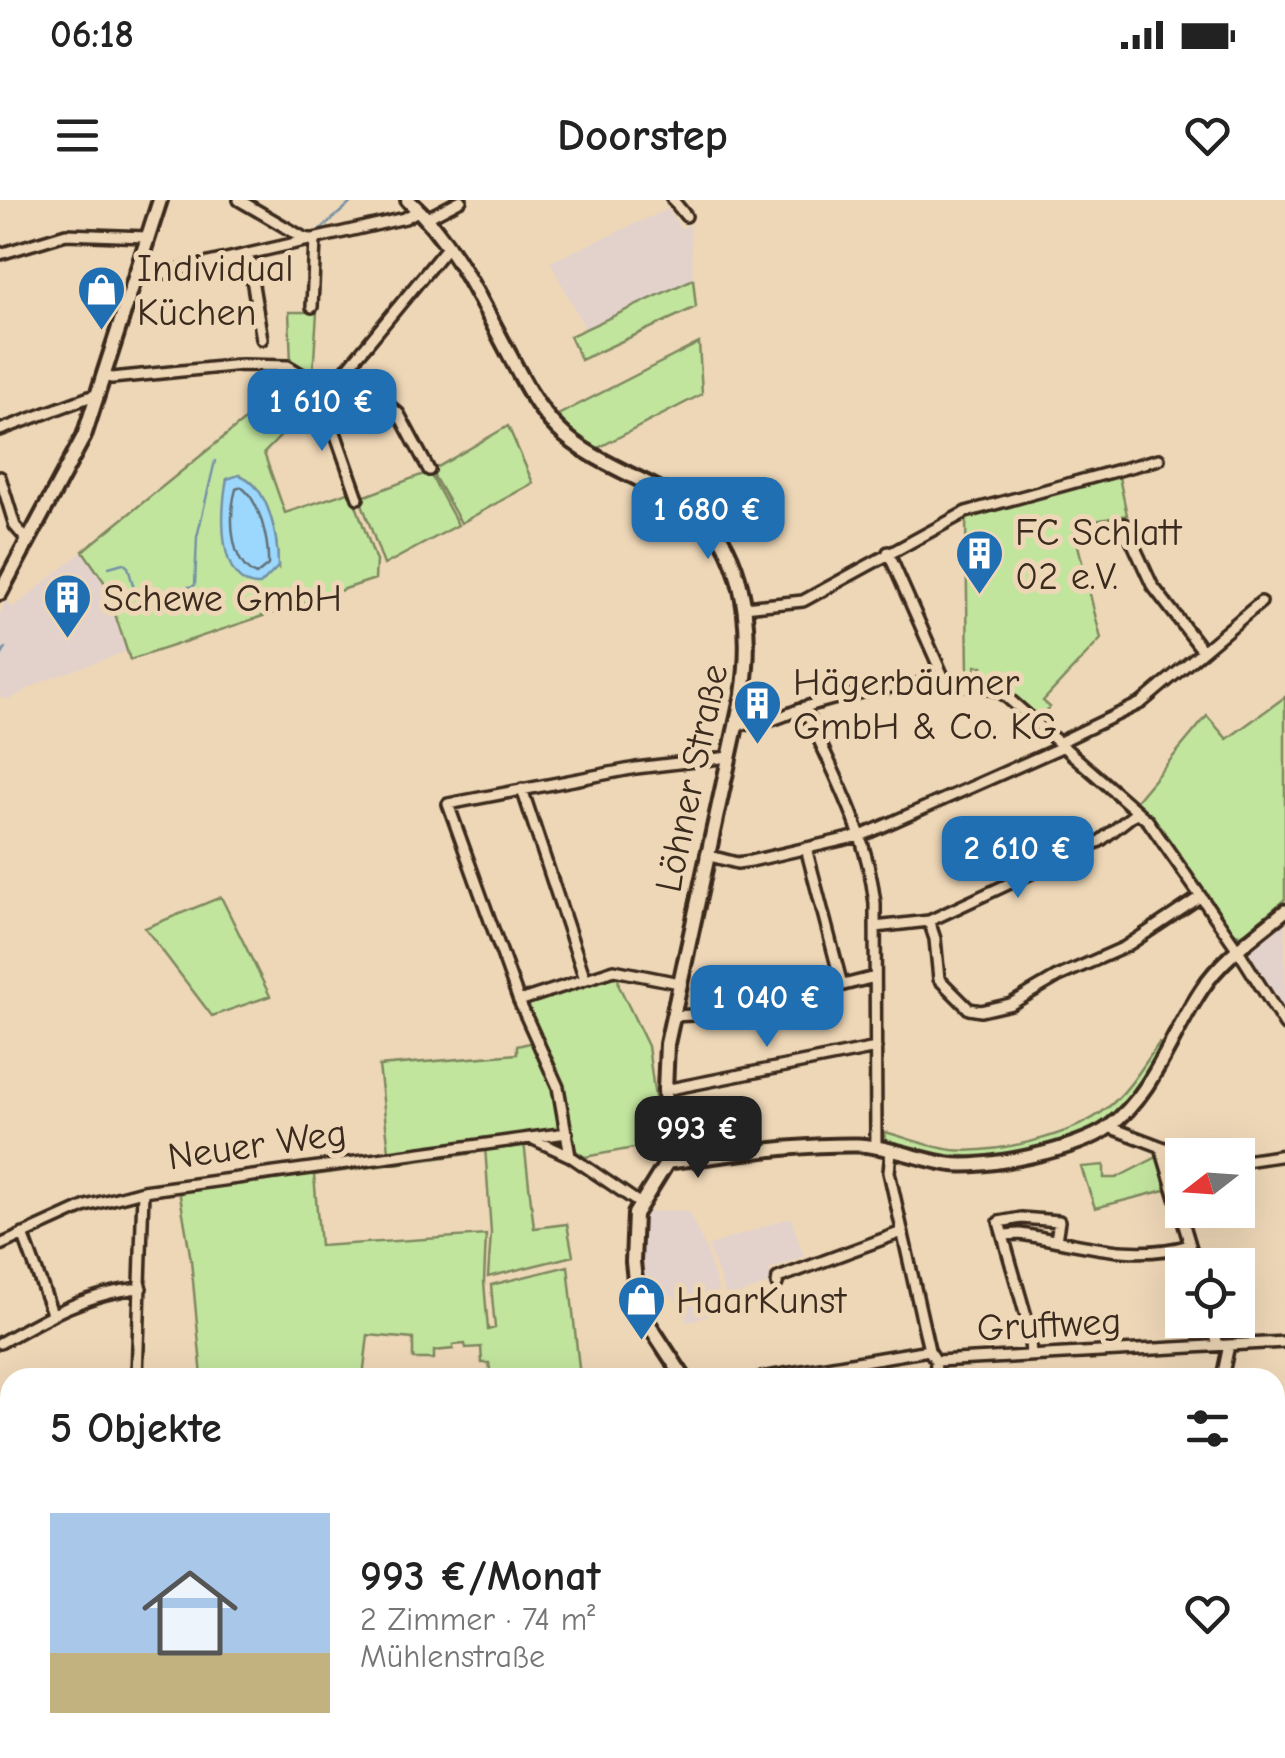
<!DOCTYPE html>
<html lang="de">
<meta charset="utf-8">
<style>
:root{--surface:#fff;--page:#f6f6f6;--text:#222;--muted:#767676;--line:#e0e0e0;--accent:#1f6fb2}
body{margin:0;font-family:"Comic Neue",sans-serif;background:var(--page);color:var(--text);height:100vh;display:flex;flex-direction:column;font-size:38px;white-space:nowrap}
*{box-sizing:border-box;margin:0}
p{font-size:32px;color:var(--muted)}
.icon{flex:none;width:55px;height:55px;fill:none;stroke:currentColor;stroke-width:2;stroke-linecap:round;stroke-linejoin:round}
.map{position:relative;flex:1;overflow:hidden}
.details{position:absolute;left:0px;top:1168px;width:1285px;height:392px;display:flex;flex-direction:column;background:var(--surface);border-radius:30px 30px 0 0;box-shadow:0 10px 40px #0002}
.details>*{flex:none}
.needle{width:65px;rotate:253deg}
.buttons{position:absolute;left:1165px;top:938px;display:grid;gap:20px}
.buttons a{display:grid;place-items:center;width:90px;height:90px;border-radius:0px;background:var(--surface);box-shadow:0 10px 40px #0002;font-size:50px}
.price{position:absolute;translate:-50% -85px;padding:0 22px;border-radius:20px;background:var(--accent);color:#fff;font-size:32px;line-height:65px;filter:drop-shadow(0 2px 5px #0008)}
.price::after{content:'';position:absolute;left:50%;top:60px;width:30px;height:22px;margin-left:-15px;background:inherit;clip-path:polygon(0 0,100% 0,50% 100%)}
.price.on{background:#222;color:#fff}
ul{padding:0;list-style:none}
li{display:flex;align-items:center;gap:30px;height:250px;padding:0 50px}
li+li{border-top:2px solid var(--line)}
li span{display:grid;place-items:center;flex:none;width:280px;height:200px;border-radius:0px;color:#555}
li>.icon{margin-inline-start:auto}
span .icon{width:120px;height:120px;fill:#fffc;stroke-width:1}
li b{font-size:42px}
h2{display:flex;justify-content:space-between;align-items:center;height:120px;padding:0 50px;font-size:42px}
.status{display:flex;justify-content:space-between;align-items:center;height:70px;padding:0 50px;background:var(--surface);direction:ltr}
.status svg{height:28px;fill:currentColor}
header{display:flex;justify-content:space-between;align-items:center;height:130px;padding:0 50px;background:var(--surface);font-size:45px;font-weight:800}
.map>svg:first-child{display:block}
</style>
<div class="status"><b>06:18</b><svg viewBox="0 0 49 12"><path d="M0 12V9h3v3zM5 12V6h3v6zM10 12V3h3v9zM15 12V0h3v12zM26 1h20v11H26zM47 4h2v5h-2z"/></svg></div>
<header><svg class="icon" aria-label="menu" viewBox="0 0 24 24"><path d="M4 6h16M4 12h16M4 18h16"/></svg>Doorstep<svg class="icon" aria-label="heart" viewBox="0 0 24 24"><path d="M12 20l-8-8c-3-5 5-10 8-4 3-6 11-1 8 4z"/></svg></header>
<div class="map">
<svg width="1285" height="1558" viewBox="0 0 1285 1558">
<rect width="100%" height="100%" fill="#eed7b7"/>
<filter id="ink" filterUnits="userSpaceOnUse"><feTurbulence type="fractalNoise" baseFrequency=".01" numOctaves="2"/><feDisplacementMap in="SourceGraphic" scale="20" xChannelSelector="R" yChannelSelector="G"/><feConvolveMatrix kernelMatrix="1 2 1 2 8 2 1 2 1" color-interpolation-filters="sRGB"/></filter>
<g filter="url(#ink)">
<path fill="#e3d2cb" d="M668,9L681,28L690,24L693,79L585,129L550,62Z
M83,351L105,383L127,451L46,480L8,500L0,497V414L5,401L14,407Z
M1285,722V814L1246,754Z
M688,1010L708,1054L724,1111L687,1122L673,1095L646,1104L640,1066L639,1030L642,1012Z
M791,1017L804,1057L769,1070L772,1083L727,1098L708,1046Z"/>
<path fill="#c2e59e" stroke="#7e885e" stroke-width="2.5" fill-rule="evenodd" d="M693,79L696,107L581,160L570,136Z
M289,112H317L313,175L291,163Z
M699,143L702,194L594,250L556,216Z
M298,177L310,185L319,197L264,253L285,313L351,291L376,361L375,379L130,460L105,383L83,351ZM239,275C269,285 278,338 278,367L227,280Z
M508,226L533,283L461,323L431,271Z
M429,272L458,325L384,365L360,298Z
M1119,277L1127,315L1073,325L1101,439L1043,501L1050,507L1040,517L1004,487L980,479L982,466H976L973,477L968,476L966,316Z
M1285,497V699L1247,732L1239,735L1233,732L1150,615L1136,601L1207,516L1227,539Z
M221,697L270,796L212,816L145,728Z
M615,774L618,775L619,786L648,846L661,943L585,957L573,949L570,929L389,951L379,866L517,854V846L534,842L528,807L530,801Z
M1159,843L1163,846C1146,873 1130,907 1102,924C1043,958 947,967 885,941V932C907,938 930,947 952,950C996,954 1072,936 1106,909C1128,892 1143,866 1159,843Z
M524,942L534,1028L567,1024L573,1056L488,1077L491,1033L485,946Z
M476,948V953L314,975L320,1046L486,1035L484,1082L488,1130L495,1128L491,1085L568,1066L580,1177H491L489,1163H482L481,1147L466,1148L465,1144L453,1145V1149L434,1151V1159H413V1139L368,1135L363,1177H202L191,1060L179,990Z
M1159,956L1169,989L1095,1008L1081,967L1104,965V978H1116Z
M10,1541V1550L464,1551L390,1558H0V1548Z"/>
<path fill="#9cd8fd" stroke="#7592a4" stroke-width="2.5" d="M239,275C269,285 278,338 278,367L260,385C216,387 221,308 227,279Z"/>
<g fill="none" stroke-linecap="round" stroke-linejoin="round">
<path stroke="#627077" stroke-width="2.5" d="M241,287C260,300 269,342 268,365L256,375C229,363 229,314 236,289Z"/>
<path stroke="#7592a4" stroke-width="2.5" d="M320,30L354,0
M109,367L123,363L128,367L136,396C165,410 156,401 177,390C183,387 190,388 195,385L197,337L215,261
M0,458L6,448
M391,1553L395,1550"/>
<defs>
<path id="minor" d="M239,0L304,38L315,40L312,107
M673,0L686,16
M427,18L461,0
M0,54L66,34L146,37
M248,55L262,139
M134,74L143,78L405,18L419,10
M347,168L399,214L429,270
M103,176L112,178L241,165L288,166L308,178L323,198L358,298
M323,198L449,45
M0,230L92,196L97,197
M0,277L15,326L27,340
M1124,324L1152,385L1203,451
M888,352L946,483
M744,407L803,401L966,312L1159,259
M804,507C834,575 866,628 875,703L876,948
M737,523C766,529 791,510 818,503C874,487 945,474 1001,492L1148,621L1238,750L1285,825
M1060,542L1141,503L1261,402
M522,589L585,779
M806,648L842,785
M706,655L737,663L751,661L863,635L1064,546
M929,721L935,739L939,779L969,809L981,811L1011,804L1057,777L1125,747L1200,697
M875,727L929,721L1100,641L1137,612
M519,801L614,770L679,783
M672,816L733,813L875,777
M665,890L876,848
M1109,927L1183,955
M531,938L570,956L639,1003
M1161,948L1196,1065
M891,951L889,972L929,1150L936,1161L935,1178
M570,956L558,887L519,801L448,604L636,568L729,557
M1238,962L1285,955
M23,1034L52,1113
M1004,1035L1020,1034C1080,1043 1130,1062 1190,1045
M0,1045L86,1006L143,991L567,933
M777,1084L778,1078L902,1032
M1211,1120L1218,1145
M0,1143C44,1118 89,1092 141,1088
M1031,1155L1029,1127L999,1022L1021,1018L1059,1021L1056,1040
M936,1161L1285,1142
M137,1178L143,991
M761,1178L929,1150
M1222,1178L1229,1145
M0,1397L10,1393
M0,1412L10,1430
M0,1544L10,1537
M405,1558L586,1550
M812,1558L823,1550"/>
<path id="tertiary" d="M670,949L706,955
M669,962C730,955 796,944 858,945C888,946 918,959 948,964C984,970 1080,949 1109,927C1154,893 1171,835 1202,789C1222,758 1256,735 1285,711
M0,1245L10,1246"/>
<path id="secondary" d="M408,0C454,42 479,98 508,152C522,179 536,207 558,229C599,271 689,291 717,332C748,378 751,441 743,494L667,844L665,890L669,959L635,1014L633,1062L636,1090L648,1123L684,1178
M0,393L84,236L160,0
M686,1550L689,1558"/>
</defs>
<use href="#minor" stroke="#3b2a1e" stroke-width="16"/>
<use href="#tertiary" stroke="#3b2a1e" stroke-width="19"/>
<use href="#secondary" stroke="#3b2a1e" stroke-width="20"/>
<use href="#minor" stroke="#eed7b7" stroke-width="9"/>
<use href="#tertiary" stroke="#eed7b7" stroke-width="11"/>
<use href="#secondary" stroke="#eed7b7" stroke-width="12"/>
</g>
</g>
<defs>
<symbol id="shop-pin" viewBox="-11 -11 22 30"><path d="M0 17L-7.5 6A9.5 9.5 0 1 1 7.5 6Z" fill="#1f6fb2" stroke="#eed7b7"/><path d="M-5-2.5h2.3a2.7 3.5 0 0 1 5.4 0H5L5.5 6h-11ZM-1.5-2.5h3a1.5 2.3 0 0 0-3 0Z" fill="#fff"/></symbol>
<symbol id="building-pin" viewBox="-11 -11 22 30"><path d="M0 17L-7.5 6A9.5 9.5 0 1 1 7.5 6Z" fill="#1f6fb2" stroke="#eed7b7"/><path d="M-4-6H4V6H1V3H-1V6H-4ZM-2.5-4.3h1.7v1.8h-1.7ZM.8-4.3h1.7v1.8H.8ZM-2.5-1h1.7V.8h-1.7ZM.8-1h1.7V.8H.8Z" fill="#fff"/></symbol>
</defs>
<g fill-rule="evenodd">
<use href="#shop-pin" x="74" y="62" width="55" height="75"/>
<use href="#building-pin" x="952" y="326" width="55" height="75"/>
<use href="#building-pin" x="40" y="370" width="55" height="75"/>
<use href="#building-pin" x="730" y="476" width="55" height="75"/>
<use href="#shop-pin" x="614" y="1072" width="55" height="75"/>
</g>
<g text-anchor="middle" stroke-width="10" stroke-linejoin="round" paint-order="stroke">
<g font-size="38" fill="#3b2a1e" stroke="#eed7b7" text-anchor="start">
<text x="137" y="81">Individual<tspan x="137" dy="44">Küchen</tspan></text>
<text x="1015" y="345">FC Schlatt<tspan x="1015" dy="44">02 e.V.</tspan></text>
<text x="103" y="411">Schewe GmbH</text>
<text x="793" y="495">Hägerbäumer<tspan x="793" dy="44">GmbH &amp; Co. KG</tspan></text>
<text x="676" y="1113">HaarKunst</text>
</g>
<g font-size="38" fill="#3b2a1e" stroke="#eed7b7">
<text transform="translate(691 578) rotate(-78)" y="13">Löhner Straße</text>
<text transform="translate(257 944) rotate(-8)" y="13">Neuer Weg</text>
<text transform="translate(1049 1124) rotate(-3)" y="13">Gruftweg</text>
</g>
</g>
</svg>
<div class="buttons">
<a><svg class="needle" viewBox="-14 -14 28 28"><path d="M0-13l5 13h-10z" fill="#e53935"/><path d="M0 13l5-13h-10z" fill="#767676"/></svg></a>
<a><svg class="icon" aria-label="locate" viewBox="0 0 24 24"><circle cx="12" cy="12" r="6"/><path d="M12 2v4M12 18v4M2 12h4M18 12h4"/></svg></a>
</div>
<b class="price" style="left:322px;top:254px">1 610 €</b>
<b class="price" style="left:708px;top:362px">1 680 €</b>
<b class="price" style="left:1018px;top:701px">2 610 €</b>
<b class="price" style="left:767px;top:850px">1 040 €</b>
<b class="price on" style="left:698px;top:981px">993 €</b>
<section class="details">
<h2>5 Objekte<svg class="icon" aria-label="filters" viewBox="0 0 24 24"><path d="M4 7h16M4 17h16"/><circle cx="9" cy="7" r="2"/><circle cx="15" cy="17" r="2"/></svg></h2>
<ul>
<li><span style="background:linear-gradient(#a9c7e8 70%,#c2b280 0)"><svg class="icon" aria-label="home" viewBox="0 0 24 24"><path d="M3 11l9-7 9 7M6 9v11h12V9"/></svg></span><div><b>993 €/Monat</b><p>2 Zimmer · 74 m²</p><p>Mühlenstraße</p></div><svg class="icon" aria-label="heart" viewBox="0 0 24 24"><path d="M12 20l-8-8c-3-5 5-10 8-4 3-6 11-1 8 4z"/></svg></li>
</ul>
</section>
</div>
